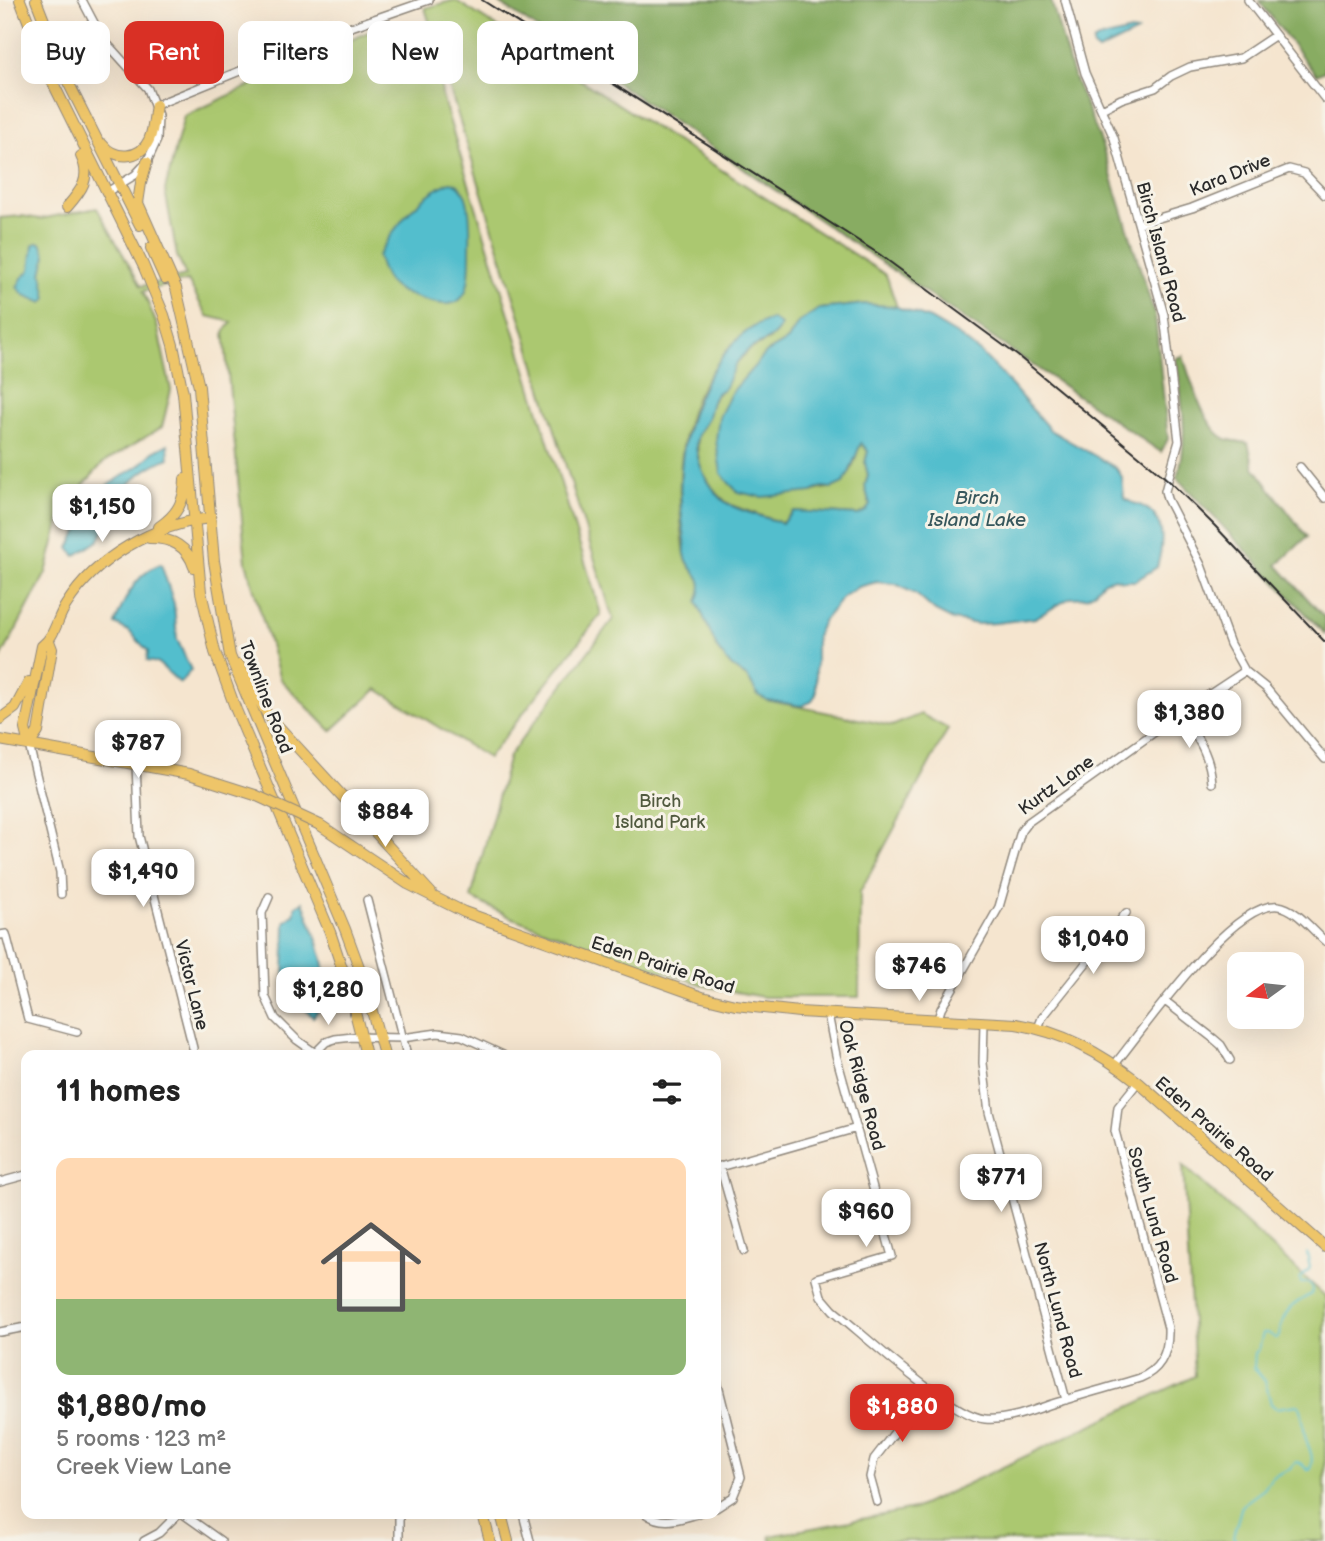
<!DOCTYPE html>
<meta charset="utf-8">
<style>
:root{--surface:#fff;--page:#f2f2f2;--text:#222;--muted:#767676;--accent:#d93025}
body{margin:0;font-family:"Balsamiq Sans",sans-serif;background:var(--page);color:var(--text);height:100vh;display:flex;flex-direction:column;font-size:26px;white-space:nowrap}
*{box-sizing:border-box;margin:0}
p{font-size:23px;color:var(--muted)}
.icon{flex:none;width:38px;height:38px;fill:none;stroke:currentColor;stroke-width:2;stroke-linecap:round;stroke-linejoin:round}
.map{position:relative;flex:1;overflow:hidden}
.sheet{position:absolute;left:21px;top:1050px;width:700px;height:469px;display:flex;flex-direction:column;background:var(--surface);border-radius:14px;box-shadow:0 7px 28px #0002}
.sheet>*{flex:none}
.top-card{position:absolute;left:21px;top:21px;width:700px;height:63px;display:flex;gap:14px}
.needle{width:46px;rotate:255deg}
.controls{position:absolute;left:1227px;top:952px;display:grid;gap:14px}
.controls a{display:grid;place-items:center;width:77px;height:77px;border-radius:14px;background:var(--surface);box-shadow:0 7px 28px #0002;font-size:35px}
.price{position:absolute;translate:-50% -60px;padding:0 16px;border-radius:14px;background:#fff;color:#222;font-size:23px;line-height:46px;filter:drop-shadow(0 2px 4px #0008)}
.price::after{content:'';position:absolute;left:50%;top:42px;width:21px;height:16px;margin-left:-10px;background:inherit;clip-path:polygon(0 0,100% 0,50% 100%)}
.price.active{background:var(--accent);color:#fff}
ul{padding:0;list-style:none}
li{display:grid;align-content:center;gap:14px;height:371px;padding:0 35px}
li span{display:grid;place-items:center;height:217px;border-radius:14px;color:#555}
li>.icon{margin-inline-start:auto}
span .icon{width:126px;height:126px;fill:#fffc;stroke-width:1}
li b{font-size:30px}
h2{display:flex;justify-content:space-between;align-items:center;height:84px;padding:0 35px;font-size:30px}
.chip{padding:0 24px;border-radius:14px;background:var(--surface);box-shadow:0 7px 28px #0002;font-size:24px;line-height:63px}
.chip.active{background:var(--accent);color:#fff}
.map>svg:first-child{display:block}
</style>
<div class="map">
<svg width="1325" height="1541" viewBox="0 0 1325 1541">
<rect width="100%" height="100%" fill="#f7f3e8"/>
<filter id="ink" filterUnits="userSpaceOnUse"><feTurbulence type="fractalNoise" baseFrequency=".0143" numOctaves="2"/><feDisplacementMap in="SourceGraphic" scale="14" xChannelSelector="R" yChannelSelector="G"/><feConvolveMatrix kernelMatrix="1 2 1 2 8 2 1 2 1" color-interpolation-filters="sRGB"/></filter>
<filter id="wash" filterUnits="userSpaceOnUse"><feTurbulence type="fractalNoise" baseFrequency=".00686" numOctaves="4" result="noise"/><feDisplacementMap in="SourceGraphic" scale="28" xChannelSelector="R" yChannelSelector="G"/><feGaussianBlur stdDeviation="1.57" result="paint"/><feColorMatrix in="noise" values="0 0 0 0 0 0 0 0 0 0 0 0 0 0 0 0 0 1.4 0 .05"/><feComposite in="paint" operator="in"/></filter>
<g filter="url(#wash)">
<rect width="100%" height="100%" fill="#f5e5cf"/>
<path fill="#abc86f" stroke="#6b7a4d" stroke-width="2" d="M455,0L886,275L897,307L865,304L819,309L798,323L788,340L766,353L721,472L738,492H812C820,488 826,489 834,487C851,481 856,457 860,442L868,450L865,463L868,475L865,486L870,505L866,511L858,515L794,511L782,523L728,504L714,490L701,469L698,455L697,436L707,420L709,405L728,381V376L735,365L748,350L771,339L731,345C719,361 707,377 698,394C676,443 677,502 685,554C689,576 709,572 698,602L718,650L731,666L748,678L758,695L767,700L892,726L921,714L948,729L860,892L859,997H763L709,987L613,955L510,917L471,898L509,756L613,619L425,8Z
M423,25L440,76L442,96L601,614L488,758L377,689L331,731L280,679L246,562L224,332L232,322L207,316L188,281L143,291L157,325L171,390L162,427L103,463L63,508L46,573L0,660V218L22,216L40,219L97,208L141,286L186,276L177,256L165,190L184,116L377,28Z
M1183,1165L1325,1296V1541H771L770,1536L914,1509L1195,1376Z"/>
<path fill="#88ac62" stroke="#5a6c46" stroke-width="2" d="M495,0H1051L1072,73L1100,139L1155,316L1168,439L1161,452Z
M1325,0V71L1316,75L1259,1Z
M1183,356C1190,378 1204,428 1226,439C1232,441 1241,442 1248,443L1254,467L1307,537L1277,565L1325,618V634L1177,478C1190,439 1181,398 1176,358Z"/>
<path fill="#52becd" stroke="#3e747c" stroke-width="2" d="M1131,31L1137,32L1098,51L1093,47V42L1098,39Z
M450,182C474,183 470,236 470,253C470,300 463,314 415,297C392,290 383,281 378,256C395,226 418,196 450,182Z
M36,243H41L46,255L42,274L47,298L43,303L24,295L17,287L22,278L30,270L33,245Z
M865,304L897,307L930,319L959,336L981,353L999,371L1050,430L1116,468L1122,477L1124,498C1131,504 1137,503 1144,507C1167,519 1163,546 1157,567L1135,581H1123L1115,578L1104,581L1093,593L1086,597L1070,598L1035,618L996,623L978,624L953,620L935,611L917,595L896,584L877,582L858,587L843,597L823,621L816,637V694L811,702L801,706L767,700L758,695L748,678L731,666L718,650L697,602C709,572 689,576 685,554C684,549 686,544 685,539C674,477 682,413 719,361C734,341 748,326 772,319L781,325C774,342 759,341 747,351C734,362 731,375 724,389C710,394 711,409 707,420C704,425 700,429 698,434C690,455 711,495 730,505C746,513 765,517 782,523L794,511L858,515L866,511L870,505L865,486L868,475L865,463L868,451L861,443L849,473L843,483L832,488L822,487L812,492L762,497L738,492L729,483L721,473L716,440L719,417L731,393L766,353L788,340L798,323L819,309Z
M168,444L169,458C144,467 132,480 115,500L116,505L99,540L75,556L69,548L77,532L87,523L90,501L94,494L140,465L153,452Z
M161,564L174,604L177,639L191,670L180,683L158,663L147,661L148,651L129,631L115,624C123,601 137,572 161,564Z
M303,902C315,935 341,987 313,1017L306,1010L288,999L284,984L285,922L294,914L296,906Z"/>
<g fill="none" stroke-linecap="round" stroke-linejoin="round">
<path stroke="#52becd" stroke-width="2" d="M1237,1541L1233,1537L1242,1505L1264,1489L1272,1477L1290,1469L1296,1462L1300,1463L1307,1469H1310C1315,1455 1308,1448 1305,1436C1303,1426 1304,1416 1300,1407L1297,1405L1276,1408L1271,1404L1265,1381L1254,1368L1255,1353L1259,1349L1263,1333H1268L1277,1339L1279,1336C1282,1312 1291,1304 1312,1294L1313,1289L1309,1283H1301L1300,1279L1310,1268L1307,1253"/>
</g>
</g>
<g filter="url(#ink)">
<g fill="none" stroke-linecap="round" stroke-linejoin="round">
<defs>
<path id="minor" d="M82,0L102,38L148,89L158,116L157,140L147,162L135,175L107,192
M1065,0L1085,73L1114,138L1164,315L1179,441L1168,480L1165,491L1167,499L1201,565L1230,644L1245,671L1266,688L1325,759
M1248,0L1325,99
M156,105L331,34L429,0
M1102,109L1121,99L1155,88L1171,76L1190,67L1241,58L1274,36
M1139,224L1192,208L1289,169L1304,173L1325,195
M1300,467L1325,498
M1180,714C1197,736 1210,754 1212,783
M29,745L60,872L61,894
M136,764L139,836L193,1048
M269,897L262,913L265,996L275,1018L297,1040L314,1052
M367,900L407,1055
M0,935L6,934L28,1019L77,1032
M1165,1001L1214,1039L1221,1045L1230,1060
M828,1014L836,1055L892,1256L816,1278L821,1296L833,1310C864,1335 951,1416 985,1419C1007,1421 1031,1411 1052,1404C1081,1395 1111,1387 1140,1378C1162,1369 1169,1351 1168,1328L1115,1131L1118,1107L1138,1082
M938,1019L941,1009L999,907L1021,831L1027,823L1180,714L1245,671
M984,1022L983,1063L989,1112L1066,1400
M1038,1028L1042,1018L1126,913
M313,1055L326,1042L335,1039L353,1037L402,1038L438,1033L462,1036L503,1055
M1115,1064C1143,1030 1232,901 1278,906C1296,908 1312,930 1325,941
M720,1166L744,1251
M716,1168L857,1128
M0,1182L26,1175
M0,1332L26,1327
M716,1377L741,1477L733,1497L716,1508
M877,1502L870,1477L874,1459L929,1388
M183,1514L221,1541
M399,1514V1541
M523,1514L530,1541
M646,1514C663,1526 679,1519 698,1514
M144,1541L159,1533L178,1514"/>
<path id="major" d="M20,0L50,77L143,265L164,315L173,345L183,393L201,592L215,652L236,710L330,932L349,989L366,1055
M36,0L68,82L140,225
M102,144C114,160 140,160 149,140C154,129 154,116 156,105
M147,162L141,183L138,203L176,288L199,387L214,561L230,656L345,929L363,978L384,1055
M67,207C81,191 92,178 81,156
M151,248L165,279
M159,527C177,515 185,501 185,479
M149,538C171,538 187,545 194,567
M239,665L267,714L431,893
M0,719L15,708L29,682
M0,740L189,774L255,795
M29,745L25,729L42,646C55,637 57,618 66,605C97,556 154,525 210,518
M29,745L38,732L52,649L49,641
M320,825L408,884L464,912L702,997L735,1005L799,1012L1016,1024C1063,1032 1101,1053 1138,1082L1325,1247
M483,1514L490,1541
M501,1514L508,1541"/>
</defs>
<use href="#minor" stroke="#90887d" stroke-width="10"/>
<use href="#major" stroke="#90887d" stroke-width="12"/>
<use href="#minor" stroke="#fff" stroke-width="7"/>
<use href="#major" stroke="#eec569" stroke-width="10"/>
<path stroke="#2b2b2b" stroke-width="2" d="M482,0L879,254L1018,356L1168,480L1214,525L1325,642"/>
<defs>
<path id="major-bridge" d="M255,795L320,825"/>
</defs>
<use href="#major-bridge" stroke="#90887d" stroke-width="12" stroke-linecap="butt"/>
<use href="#major-bridge" stroke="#eec569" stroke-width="10"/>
</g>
</g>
<g text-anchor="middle" stroke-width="6" stroke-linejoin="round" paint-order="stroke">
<g font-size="18" fill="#2b2b2b" stroke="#f7f3e8">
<text transform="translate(1230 175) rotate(-22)" y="6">Kara Drive</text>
<text transform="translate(1161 252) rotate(75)" y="6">Birch Island Road</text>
<text transform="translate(266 697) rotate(69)" y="6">Townline Road</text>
<text transform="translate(1056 785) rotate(-36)" y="6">Kurtz Lane</text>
<text transform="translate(663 965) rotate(18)" y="6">Eden Prairie Road</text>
<text transform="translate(192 985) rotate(76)" y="6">Victor Lane</text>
<text transform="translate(862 1085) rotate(75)" y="6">Oak Ridge Road</text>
<text transform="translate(1214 1129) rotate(41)" y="6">Eden Prairie Road</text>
<text transform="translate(1153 1215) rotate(74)" y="6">South Lund Road</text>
<text transform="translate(1058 1310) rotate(75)" y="6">North Lund Road</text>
</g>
<g font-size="18" fill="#515a3f" stroke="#f7f3e8">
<text x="660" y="807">Birch<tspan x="660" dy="21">Island Park</tspan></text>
</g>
<g font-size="19" font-style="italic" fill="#37575c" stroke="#f7f3e8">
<text x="977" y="504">Birch<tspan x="977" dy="22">Island Lake</tspan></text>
</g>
</g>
</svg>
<div class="controls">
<a><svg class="needle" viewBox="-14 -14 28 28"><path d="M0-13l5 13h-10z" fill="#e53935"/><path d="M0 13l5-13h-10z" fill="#767676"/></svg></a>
</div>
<b class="price" style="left:102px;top:544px">$1,150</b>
<b class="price" style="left:1189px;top:750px">$1,380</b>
<b class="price" style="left:138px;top:780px">$787</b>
<b class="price" style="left:385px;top:849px">$884</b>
<b class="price" style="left:143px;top:909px">$1,490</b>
<b class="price" style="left:1093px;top:976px">$1,040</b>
<b class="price" style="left:919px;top:1003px">$746</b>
<b class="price" style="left:328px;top:1027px">$1,280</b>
<b class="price" style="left:1001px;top:1214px">$771</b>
<b class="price" style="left:866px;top:1249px">$960</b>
<b class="price active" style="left:902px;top:1444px">$1,880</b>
<div class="top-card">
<a class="chip">Buy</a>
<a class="chip active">Rent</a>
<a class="chip">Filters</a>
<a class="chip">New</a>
<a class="chip">Apartment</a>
</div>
<section class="sheet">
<h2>11 homes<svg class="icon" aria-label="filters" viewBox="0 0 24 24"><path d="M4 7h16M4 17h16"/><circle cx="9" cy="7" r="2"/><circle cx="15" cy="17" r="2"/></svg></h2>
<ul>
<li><span style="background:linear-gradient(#ffd9b3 65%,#8fb573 0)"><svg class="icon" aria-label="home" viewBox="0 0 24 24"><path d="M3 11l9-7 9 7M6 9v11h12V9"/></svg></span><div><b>$1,880/mo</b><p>5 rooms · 123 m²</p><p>Creek View Lane</p></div></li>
</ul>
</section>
</div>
